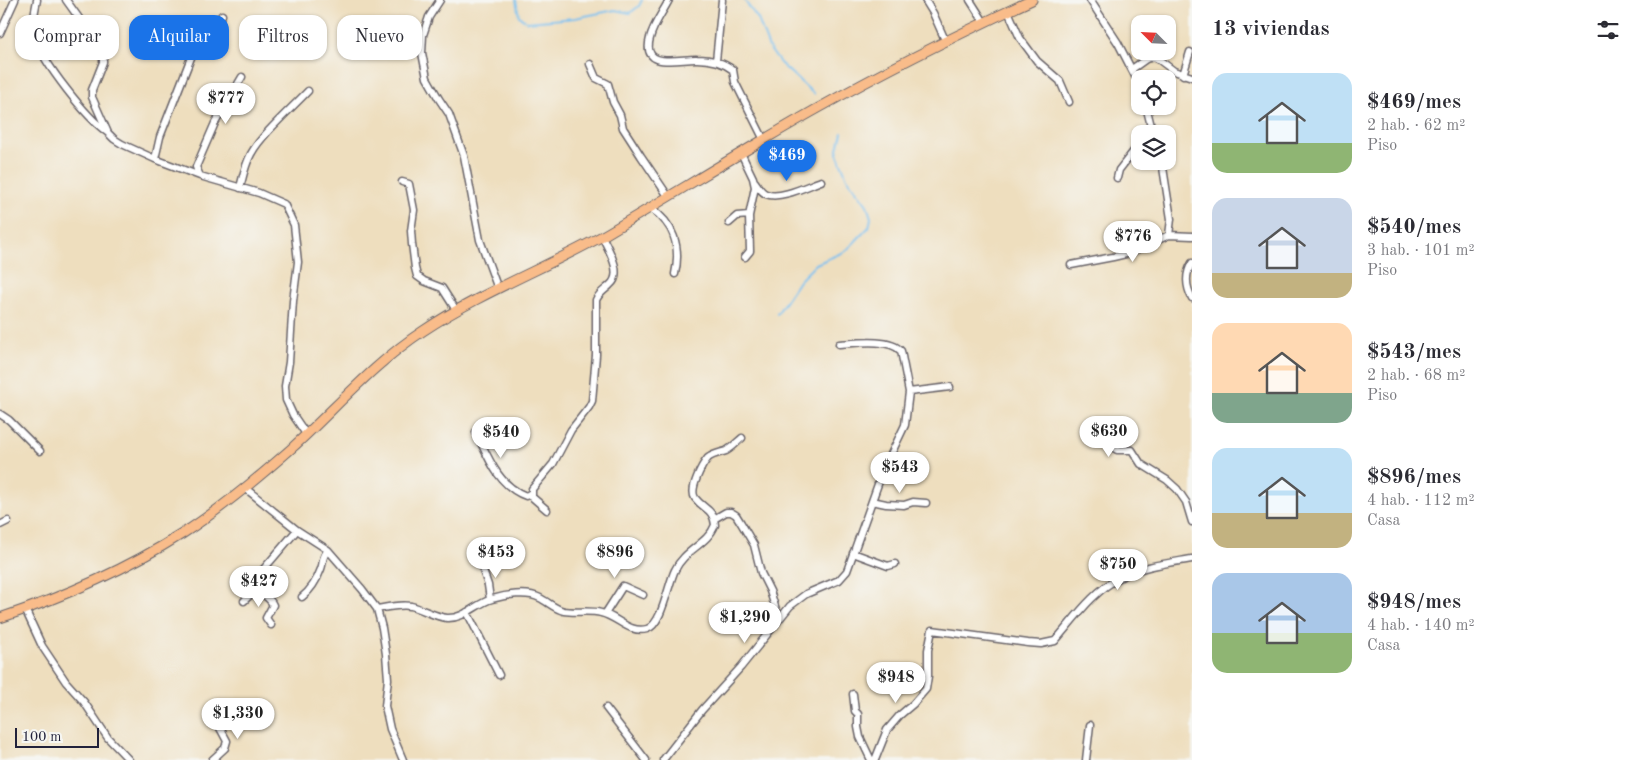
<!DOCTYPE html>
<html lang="es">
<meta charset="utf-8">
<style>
:root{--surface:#fff;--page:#f7f7f7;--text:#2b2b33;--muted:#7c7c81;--accent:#1a73e8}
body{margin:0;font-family:"Old Standard TT",serif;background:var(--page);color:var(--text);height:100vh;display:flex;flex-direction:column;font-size:19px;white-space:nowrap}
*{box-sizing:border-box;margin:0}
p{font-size:16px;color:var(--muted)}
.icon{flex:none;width:28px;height:28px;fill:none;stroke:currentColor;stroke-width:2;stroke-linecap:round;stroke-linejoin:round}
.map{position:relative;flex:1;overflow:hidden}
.details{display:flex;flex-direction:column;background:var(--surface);width:450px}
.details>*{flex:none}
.top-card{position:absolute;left:15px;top:15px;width:475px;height:45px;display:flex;gap:10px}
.needle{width:32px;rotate:294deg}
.fabs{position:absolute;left:1131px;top:15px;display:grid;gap:10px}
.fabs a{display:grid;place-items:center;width:45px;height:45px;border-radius:10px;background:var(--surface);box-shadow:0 1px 4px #0004;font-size:25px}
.scale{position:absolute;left:15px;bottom:12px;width:84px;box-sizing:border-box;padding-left:5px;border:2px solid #22223b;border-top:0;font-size:14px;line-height:18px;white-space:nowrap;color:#22223b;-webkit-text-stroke:4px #f6f6f2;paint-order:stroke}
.price{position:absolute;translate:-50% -42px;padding:0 11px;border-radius:18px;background:#fff;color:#222;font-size:16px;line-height:32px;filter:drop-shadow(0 1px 2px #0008)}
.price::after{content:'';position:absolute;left:50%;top:30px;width:15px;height:11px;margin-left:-8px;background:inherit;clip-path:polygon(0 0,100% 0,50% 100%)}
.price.selected{background:var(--accent);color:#fff}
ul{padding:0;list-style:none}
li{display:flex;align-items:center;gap:15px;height:125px;padding:0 20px}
li span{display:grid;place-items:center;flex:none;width:140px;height:100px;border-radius:15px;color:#555}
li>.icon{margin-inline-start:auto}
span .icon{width:60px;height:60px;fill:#fffc;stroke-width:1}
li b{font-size:21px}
h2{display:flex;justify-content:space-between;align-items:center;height:60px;padding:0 20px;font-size:21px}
.chip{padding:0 18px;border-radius:15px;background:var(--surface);box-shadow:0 1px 4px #0004;font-size:18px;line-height:45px}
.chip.selected{background:var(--accent);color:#fff}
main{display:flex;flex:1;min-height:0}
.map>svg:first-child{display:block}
</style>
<main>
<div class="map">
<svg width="1192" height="760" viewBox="0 0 1192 760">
<rect width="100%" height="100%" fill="#f6f6f2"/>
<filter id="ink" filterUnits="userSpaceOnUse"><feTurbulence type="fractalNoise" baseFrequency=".02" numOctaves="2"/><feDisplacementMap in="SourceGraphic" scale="10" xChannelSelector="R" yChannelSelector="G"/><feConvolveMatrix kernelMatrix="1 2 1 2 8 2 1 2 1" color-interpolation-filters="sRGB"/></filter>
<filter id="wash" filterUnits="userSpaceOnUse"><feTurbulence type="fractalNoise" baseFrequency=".0096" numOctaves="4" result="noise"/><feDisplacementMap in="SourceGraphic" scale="20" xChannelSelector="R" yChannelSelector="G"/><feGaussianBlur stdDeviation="1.12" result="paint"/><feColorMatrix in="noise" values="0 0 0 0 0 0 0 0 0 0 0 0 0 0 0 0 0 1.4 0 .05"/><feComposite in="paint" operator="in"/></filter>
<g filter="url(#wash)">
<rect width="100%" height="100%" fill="#eedebe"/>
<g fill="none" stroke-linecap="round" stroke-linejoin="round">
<path stroke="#77c0f0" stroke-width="2" d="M516,0L519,16L527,22L575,18L615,10L630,13L639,6L642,0
M744,0L758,19L769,48L780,63L814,94
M777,314L799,281L816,264L846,251L869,227L871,218L867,205L847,178L837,153L842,133"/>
</g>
</g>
<g filter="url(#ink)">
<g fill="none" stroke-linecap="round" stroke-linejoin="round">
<defs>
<path id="minor" d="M37,0C34,12 33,27 36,39C43,63 86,117 107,132
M66,0L99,46L103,54V62L92,90V97L108,133L114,139L122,144L155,159L200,176L259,193L284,204L294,225L298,262L293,301L289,362L285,386L286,400L293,415L306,434
M440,0L429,17L423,35L422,53L427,78L439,99L449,114L464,156L480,240L498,289
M669,0C663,12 653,25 650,38C641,71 681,58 697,59C710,59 723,62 733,70L735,82L764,140
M925,0L933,13L945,40
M970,0L984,22
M1090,0L1118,43L1140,86
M1008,11L1020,38L1037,61L1060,81L1069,102
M0,33L15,0
M716,61L722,0
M590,64L596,78L608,84L613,102L620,115L623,128L641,156L668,196
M1132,69L1146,59L1154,57L1158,59L1174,71L1192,77
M1183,75L1190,52
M1146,106L1153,134
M741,153L753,178L755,187L749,216L750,251L745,257
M155,159L160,137L192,55L199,43L222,15
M1162,161L1171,219L1169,235
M200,176L196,167L215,123L242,77
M1117,178L1119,170L1140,143
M402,182L409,184L414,210L411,231L412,244L415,268L417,276L424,281L442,288L456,310
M755,182C758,186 761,192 766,194C780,200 807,186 821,181
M240,188C243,176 245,165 251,154C262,134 291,109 308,91
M650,208C674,223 681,247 675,274
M729,223L737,216L749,215
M1192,263C1185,274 1186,287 1192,298
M1071,265L1113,257L1130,253L1169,235L1192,236
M909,392L950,387
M0,414L9,420L40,451
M476,432C488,457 498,486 526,496L531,493
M1098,438L1117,450H1132L1141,464L1167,480L1177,489L1186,502L1192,522
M245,488L297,530L328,550L362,589L377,609L382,628L386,654L388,679L385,706L390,729L403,760
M872,501L886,504L904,505L913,502L926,503
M547,510L532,497V489L553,464L571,430L589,407L592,401L596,355V300C599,293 605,290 610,285C624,274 608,249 602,236
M714,519L726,512H731L736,515L741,523L754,545L761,573L770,591L779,619
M0,525L8,521
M853,553L888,566L895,564
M482,568L488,585L490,599
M256,586C260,594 270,597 273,605L266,618L271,625
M302,597C311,590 317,580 321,569C324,561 321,558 328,550
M244,601L253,592L262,571L297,530
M25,609L42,646L66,682L84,702L108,738L129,760
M377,609C388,607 400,604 411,606C423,609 435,617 447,618C464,619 477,603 492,599C505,595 527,591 540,598C548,602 555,609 564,611C576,613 589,610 601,613C617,616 629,634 647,629C662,625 668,584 675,570C684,550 708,544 715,525C713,508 704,510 695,498C689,489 702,465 708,458C713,454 720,453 726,451C732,448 737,442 742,438
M467,612L499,675
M605,614L623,586L643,595
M853,694L855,711L858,714V727L860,737L871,760
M606,708L646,760
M212,760L225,748L227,741L213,715
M663,760L702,710L741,667L790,606L806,594L839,580L847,571L882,473L905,425L909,392L901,351C890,338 855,343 839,344
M875,760L887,730L900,715L913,704L926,689L928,676V650L932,630L1028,643L1041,644L1055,641C1075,618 1093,591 1121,577C1142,566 1169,563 1192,559
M1086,760L1090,725"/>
<path id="major" d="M0,618C63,597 125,570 182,534C221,509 257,479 292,448C335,409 374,363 423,331C481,292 546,268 606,234C676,193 744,150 815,110C886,70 958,34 1032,0"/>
</defs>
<use href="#minor" stroke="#696469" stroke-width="9"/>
<use href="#major" stroke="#696469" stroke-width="11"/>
<use href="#minor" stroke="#fff" stroke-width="6"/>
<use href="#major" stroke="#f9bc8a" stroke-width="9"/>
</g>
</g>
</svg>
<div class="fabs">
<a><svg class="needle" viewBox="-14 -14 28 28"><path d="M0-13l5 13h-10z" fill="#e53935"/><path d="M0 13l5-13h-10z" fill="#7c7c81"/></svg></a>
<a><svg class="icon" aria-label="locate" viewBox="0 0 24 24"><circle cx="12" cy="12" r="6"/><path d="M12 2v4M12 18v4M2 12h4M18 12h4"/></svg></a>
<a><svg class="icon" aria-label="layers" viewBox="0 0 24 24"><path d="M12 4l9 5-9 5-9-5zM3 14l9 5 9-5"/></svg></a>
</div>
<div class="scale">100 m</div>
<b class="price" style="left:226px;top:125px">$777</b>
<b class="price selected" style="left:787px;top:182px">$469</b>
<b class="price" style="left:1133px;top:263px">$776</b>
<b class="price" style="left:1109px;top:458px">$630</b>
<b class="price" style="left:501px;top:459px">$540</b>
<b class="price" style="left:900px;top:494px">$543</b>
<b class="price" style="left:496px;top:579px">$453</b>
<b class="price" style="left:615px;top:579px">$896</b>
<b class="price" style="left:1118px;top:591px">$750</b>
<b class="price" style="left:259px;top:608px">$427</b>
<b class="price" style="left:745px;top:644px">$1,290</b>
<b class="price" style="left:896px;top:704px">$948</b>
<b class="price" style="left:238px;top:740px">$1,330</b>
<div class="top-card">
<a class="chip">Comprar</a>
<a class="chip selected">Alquilar</a>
<a class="chip">Filtros</a>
<a class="chip">Nuevo</a>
</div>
</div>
<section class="details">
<h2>13 viviendas<svg class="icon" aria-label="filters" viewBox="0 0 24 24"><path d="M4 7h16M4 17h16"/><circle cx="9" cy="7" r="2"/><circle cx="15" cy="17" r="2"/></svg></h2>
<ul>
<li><span style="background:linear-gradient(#bfe0f5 70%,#8fb573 0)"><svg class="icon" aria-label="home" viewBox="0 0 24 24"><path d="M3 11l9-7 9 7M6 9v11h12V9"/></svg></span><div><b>$469/mes</b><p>2 hab. · 62 m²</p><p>Piso</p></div></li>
<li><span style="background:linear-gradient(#c9d6e8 75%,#c2b280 0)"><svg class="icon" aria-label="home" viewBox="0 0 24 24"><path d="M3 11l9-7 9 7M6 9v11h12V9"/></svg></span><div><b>$540/mes</b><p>3 hab. · 101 m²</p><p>Piso</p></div></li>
<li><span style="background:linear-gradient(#ffd9b3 70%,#7fa58c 0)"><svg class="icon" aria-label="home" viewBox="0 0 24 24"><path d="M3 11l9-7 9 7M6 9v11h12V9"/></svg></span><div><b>$543/mes</b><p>2 hab. · 68 m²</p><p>Piso</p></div></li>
<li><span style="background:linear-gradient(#bfe0f5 65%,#c2b280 0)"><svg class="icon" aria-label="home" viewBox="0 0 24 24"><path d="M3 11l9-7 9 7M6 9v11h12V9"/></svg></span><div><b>$896/mes</b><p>4 hab. · 112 m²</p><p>Casa</p></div></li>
<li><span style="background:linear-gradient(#a9c7e8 60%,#8fb573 0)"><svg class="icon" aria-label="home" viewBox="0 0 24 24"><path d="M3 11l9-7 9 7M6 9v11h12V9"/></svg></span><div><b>$948/mes</b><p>4 hab. · 140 m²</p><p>Casa</p></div></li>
</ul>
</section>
</main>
